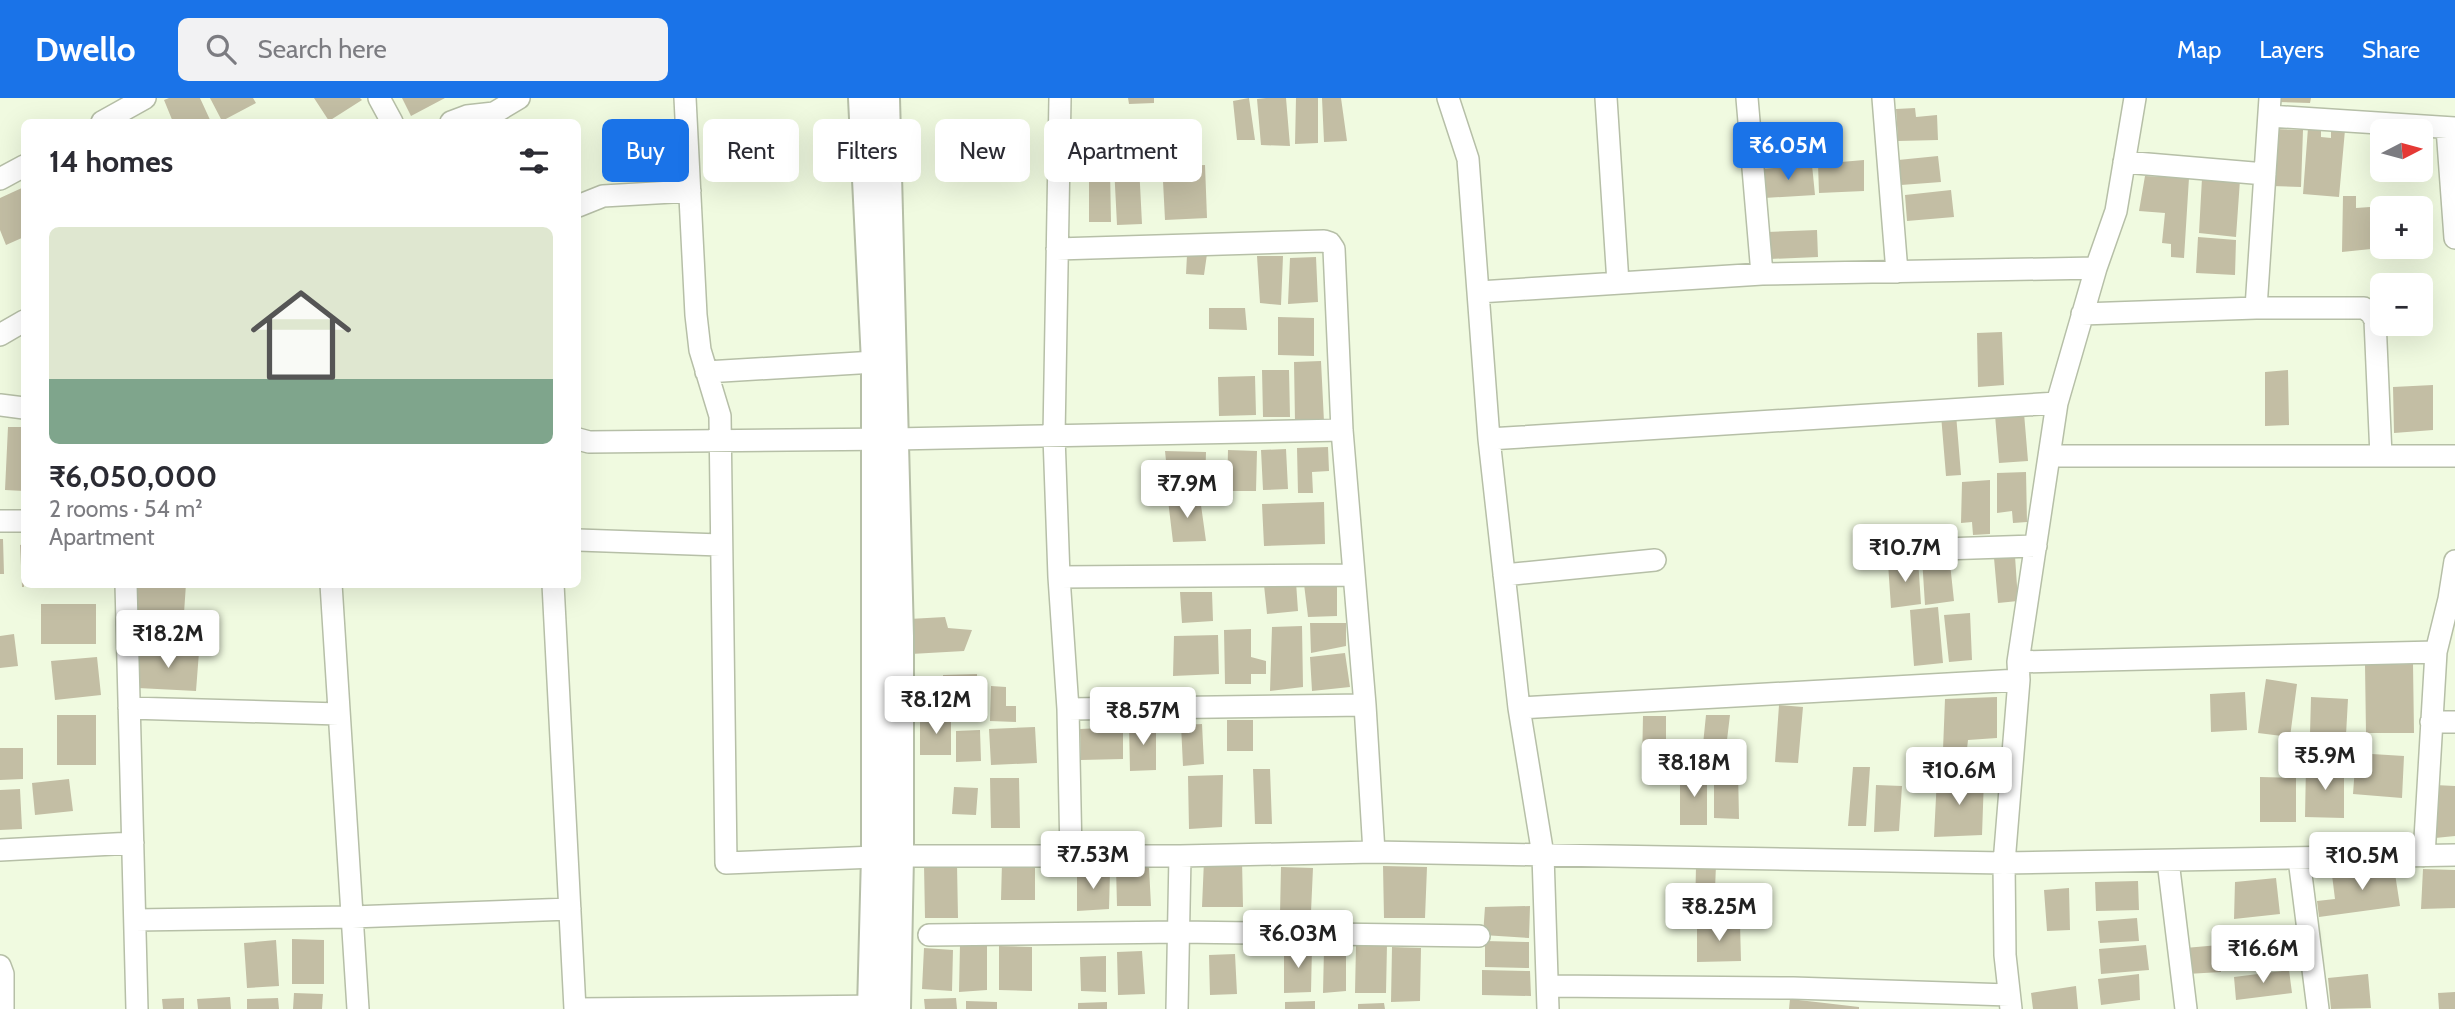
<!DOCTYPE html>
<meta charset="utf-8">
<style>
:root{--surface:#fff;--page:#f2f2f3;--text:#2b2b33;--muted:#7c7c81;--accent:#1a73e8}
body{margin:0;font-family:Cabin,sans-serif;background:var(--page);color:var(--text);height:100vh;display:flex;flex-direction:column;font-size:26px;white-space:nowrap}
*{box-sizing:border-box;margin:0}
p{font-size:23px;color:var(--muted)}
.icon{flex:none;width:38px;height:38px;fill:none;stroke:currentColor;stroke-width:2;stroke-linecap:round;stroke-linejoin:round}
.map{position:relative;flex:1;overflow:hidden}
.details{position:absolute;left:21px;top:21px;width:560px;height:469px;display:flex;flex-direction:column;background:var(--surface);border-radius:10px;box-shadow:0 7px 28px #0002}
.details>*{flex:none}
.banner{position:absolute;left:602px;top:21px;width:665px;height:63px;display:flex;gap:14px}
.needle{width:46px;rotate:84deg}
.fabs{position:absolute;left:2370px;top:21px;display:grid;gap:14px}
.fabs a{display:grid;place-items:center;width:63px;height:63px;border-radius:10px;background:var(--surface);box-shadow:0 7px 28px #0002;font-size:35px}
.price{position:absolute;translate:-50% -60px;padding:0 16px;border-radius:7px;background:#fff;color:#222;font-size:23px;line-height:46px;filter:drop-shadow(0 2px 4px #0008)}
.price::after{content:'';position:absolute;left:50%;top:42px;width:21px;height:16px;margin-left:-10px;background:inherit;clip-path:polygon(0 0,100% 0,50% 100%)}
.price.current{background:var(--accent);color:#fff}
ul{padding:0;list-style:none}
li{display:grid;align-content:center;gap:14px;height:371px;padding:0 28px}
li span{display:grid;place-items:center;height:217px;border-radius:10px;color:#555}
li>.icon{margin-inline-start:auto}
span .icon{width:126px;height:126px;fill:#fffc;stroke-width:1}
li b{font-size:30px}
h2{display:flex;justify-content:space-between;align-items:center;height:84px;padding:0 28px;font-size:30px}
.chip{padding:0 24px;border-radius:10px;background:var(--surface);box-shadow:0 7px 28px #0002;font-size:24px;line-height:63px}
.chip.current{background:var(--accent);color:#fff}
header{display:flex;align-items:center;gap:42px;box-sizing:border-box;height:98px;padding:0 35px;background:var(--accent);color:#fff}
header strong{font-size:33px}
nav{display:flex;gap:38px;margin-inline-start:auto;font-size:24px}
.search{width:490px;height:63px;background:var(--page);display:flex;align-items:center;gap:18px;box-sizing:border-box;padding:0 24px;border-radius:10px;color:var(--muted);font-size:26px}
.map>svg:first-child{display:block}
</style>
<header>
<strong>Dwello</strong>
<div class="search"><svg class="icon" aria-label="search" viewBox="0 0 24 24"><circle cx="10" cy="10" r="6"/><path d="M15 15l6 6"/></svg>Search here</div>
<nav><a>Map</a><a>Layers</a><a>Share</a></nav>
</header>
<div class="map">
<svg width="2455" height="911" viewBox="0 0 2455 911">
<rect width="100%" height="100%" fill="#f0fae0"/>
<path fill="#c3bea4" d="M169,0H200L211,24H173L164,2Z
M210,0H253L256,5L222,23Z
M314,0H360L362,2L329,23Z
M402,0H445L411,18Z
M1128,0H1154V5L1129,6Z
M1249,0L1255,42H1237L1233,3Z
M1266,0H1286L1290,48L1261,47L1257,1Z
M1296,0H1318V45L1295,46Z
M1322,0H1341L1347,43L1324,44Z
M2278,0H2311L2310,5L2278,4Z
M1915,10L1916,19L1937,17L1938,42L1898,43L1896,11Z
M1110,30V54H1072L1071,31Z
M2308,30H2321V39L2331,40V31L2345,32L2339,99L2303,96Z
M2274,31L2303,32L2301,89L2271,88Z
M1938,58L1941,84L1901,87L1898,62Z
M1864,62V93L1819,95L1818,66Z
M1139,67L1142,126L1117,127L1114,68Z
M1205,67L1207,120L1165,122L1163,83L1180,82V68Z
M1812,67L1815,97L1764,100L1761,71Z
M1110,71L1111,124H1089V72Z
M2145,78L2189,80L2184,160L2171,159V146L2162,145L2165,115L2139,113Z
M2202,80L2240,82L2236,139L2199,135Z
M24,89V139L6,147L0,132V100Z
M1951,92L1954,119L1907,123L1905,97Z
M2343,98H2356V110L2370,109L2371,151L2342,154Z
M2430,105L2433,146L2420,147V110H2404V107Z
M1817,132L1818,159L1770,161L1767,134Z
M2198,139L2236,142L2235,177L2196,175Z
M1207,156L1204,177L1186,176L1187,157Z
M1257,158H1283L1281,207L1260,205Z
M1316,159L1318,204L1288,206L1290,160Z
M1209,210H1245L1247,232L1209,231Z
M1278,219L1314,220V258L1278,257Z
M2002,234L2004,287L1978,289L1977,235Z
M1321,263L1324,324H1295L1294,264Z
M1262,272H1289L1290,319H1263Z
M2288,272L2289,327L2265,328V274Z
M1255,278L1256,317L1219,318L1218,279Z
M2433,287V332L2394,335L2393,289Z
M2024,315L2028,363L1999,365L1995,317Z
M1956,316L1961,377L1946,378L1941,317Z
M8,329H24V393L5,392Z
M1328,349L1329,373L1312,374L1313,395H1298L1297,350Z
M1286,351L1288,391L1263,392L1261,352Z
M1228,352L1257,353L1256,393H1227Z
M1165,353L1206,354L1205,387L1169,392Z
M2026,374L2027,424L2013,425L2012,413L1997,415V375Z
M1990,382V436L1973,437L1972,424L1961,425L1962,384Z
M1200,400L1206,443L1173,444L1168,402Z
M1324,404L1325,446L1264,448L1262,406Z
M0,441H3L4,476H0Z
M24,446V489H22L20,447Z
M1949,456L1954,503L1925,507L1922,460Z
M2015,458L2018,503L1998,505L1994,460Z
M1918,461L1921,506L1891,510L1888,465Z
M1296,484L1298,513L1267,516L1264,487Z
M1337,485V518L1308,519L1304,486Z
M136,486H186L184,515L134,512Z
M1180,494H1212L1213,523L1182,525Z
M41,506H96V546H41Z
M1938,509L1943,565L1914,568L1910,512Z
M1970,515L1972,562L1949,564L1944,517Z
M945,519L948,530L972,532L964,553L911,556L909,521Z
M1310,525H1346V548L1311,555Z
M1302,528L1303,589L1270,593L1272,529Z
M1251,531V559L1266,563V576H1251V586H1225L1224,532Z
M14,536L18,568L0,570V538Z
M1218,537L1219,576L1173,578L1174,538Z
M140,550L199,554L196,593L138,590Z
M1345,555L1350,589L1312,593L1310,559Z
M97,559L101,597L55,602L51,563Z
M2413,566L2414,635H2366L2365,567Z
M977,576L978,611L945,612L943,577Z
M2266,581L2297,586L2290,639L2258,635Z
M991,588L1006,589V608H1016V624L990,623Z
M2245,594L2247,632L2211,634L2210,596Z
M1997,599V640L1968,642L1967,651L1943,652L1945,601Z
M2311,599L2348,601L2346,637L2310,636Z
M1779,607L1803,609L1798,665L1775,664Z
M57,617H96V667H57Z
M1706,617H1730L1724,667L1701,666Z
M1643,618H1666V666L1642,667Z
M920,620H951V657H920Z
M1227,622H1253V653H1227Z
M1156,625V672L1130,673L1129,627Z
M1202,626L1204,666L1183,668L1181,627Z
M1035,629L1037,665L991,667L989,631Z
M1123,629V661L1081,662L1080,631Z
M980,632L981,663L956,664V633Z
M0,650H23V681L0,682Z
M2356,655L2404,658L2402,700L2353,696Z
M2306,667L2344,668V720L2305,719Z
M1853,669H1870L1866,728H1848Z
M1253,671H1270L1272,726H1255Z
M1738,672L1739,721L1714,720V673Z
M1680,675H1707V727H1680Z
M1223,677L1222,729L1189,731L1188,678Z
M1937,679L1984,680L1982,737L1934,739Z
M2260,679L2296,680V724H2260Z
M990,680H1019L1020,730H991Z
M69,681L73,713L35,717L32,685Z
M1876,687L1902,688L1899,733L1874,734Z
M2435,687L2455,688V738L2435,740Z
M954,689L978,690L976,717L952,716Z
M20,691L22,731L0,732V692Z
M1204,762H1242L1243,809H1202Z
M1002,764H1035V802H1001Z
M957,766L958,820H925L924,767Z
M1716,767L1714,816H1695L1696,768Z
M1383,768L1427,769L1425,820H1384Z
M1116,769H1149L1151,808H1117Z
M1281,769L1313,770L1311,814L1280,816Z
M2394,769L2400,808L2319,819L2317,803L2335,801L2332,777Z
M2423,771L2455,772V810L2421,811Z
M1077,774H1110L1109,811L1077,813Z
M2276,780L2280,816L2234,821L2235,784Z
M2138,783L2139,812L2096,813L2095,784Z
M2069,790L2070,832L2047,833L2044,792Z
M1530,808L1529,840L1483,837L1485,809Z
M2137,820L2139,843L2100,845L2098,823Z
M1697,825L1740,826L1741,863L1697,864Z
M2279,827L2282,866L2236,871L2234,831Z
M292,841L324,842V886H292Z
M276,842L279,888L247,890L244,845Z
M1485,843L1529,844V870L1485,869Z
M987,845V892L959,894L960,846Z
M1387,846L1386,895H1355L1356,847Z
M2146,847L2149,872L2101,876L2099,851Z
M2219,847L2221,874L2187,876L2185,850Z
M999,848L1032,849V893L999,892Z
M1312,849L1311,894L1284,895V850Z
M1392,849L1421,850L1420,903L1391,904Z
M924,850L953,852L952,893L922,891Z
M1324,851H1346V893L1323,895Z
M1142,853L1145,896L1118,897L1117,854Z
M1235,856L1237,896L1210,897L1209,857Z
M1106,858V894L1081,893L1080,859Z
M1482,872L1530,873L1531,898L1482,897Z
M2289,872L2292,895L2236,902L2234,879Z
M2139,876L2140,902L2101,907L2098,881Z
M2368,876L2371,910L2331,911L2328,880Z
M2076,888L2078,911H2033L2031,895Z
M2455,894V911H2439L2438,895Z
M294,895L323,896L322,911H293Z
M230,899L231,911H198L197,901Z
M184,900V911H163L162,901Z
M278,900L279,911H247V901Z
M956,900L957,911H925L924,901Z
M1790,901L1859,909V911H1789Z
M966,903L997,904V911H966Z
M1315,903V911H1285V904Z
M1107,904V911H1078V905Z
M1384,905L1385,911H1358V906Z"/>
<g fill="none" stroke-linecap="round" stroke-linejoin="round">
<defs>
<path id="minor" d="M379,0L392,24
M685,0L696,217L700,252L720,318L726,765L900,758H1180L1374,754L2004,765L2455,757
M1060,0L1054,338L1059,479L1068,611L1071,757
M1448,0L1468,61L1489,341L1519,610L1543,757L1548,911
M1606,0L1618,185
M1747,0L1762,176
M1883,0L1897,174
M2269,18L2455,30
M102,24L145,0
M451,24L467,18L494,15L519,0
M2447,30L2455,140
M2124,64L2265,76
M0,81L24,68
M578,108L603,98L690,93
M1057,151L1324,143L1330,145L1334,151L1342,332L1365,607L1374,754
M1479,194L1762,176L2096,170
M2256,210L2270,0
M2082,216L2256,210H2364L2371,215L2375,222L2381,358
M0,237L24,223
M706,274L875,264
M0,307L24,310
M578,341L589,344L895,341L1342,332
M1489,341L2057,305
M2050,358H2455
M0,423H24
M578,442L720,447
M1882,453L2036,448
M1504,477L1655,462
M1059,479L1353,477
M126,486L137,911
M331,486L358,911
M553,486L575,911
M2018,564L2436,554L2449,501L2455,463
M129,610L339,616
M1519,610L2019,582
M1068,611L1365,607
M2431,624H2455
M0,752L133,745
M2424,758L2436,554
M2299,761L2318,911
M2168,763L2186,911
M135,822L352,819L570,811
M929,837L1179,834L1479,838
M0,868L3,876V911
M1549,888L1793,890L2009,897
M577,911L884,908
M1177,911L1180,758
M2011,911L2005,857L2004,765L2019,582L2018,564L2057,305L2096,170L2116,113L2135,0"/>
<path id="tertiary" d="M862,0L875,264V758L871,911
M886,0L900,538V758L897,911"/>
</defs>
<use href="#minor" stroke="#b6bfa7" stroke-width="24"/>
<use href="#tertiary" stroke="#b6bfa7" stroke-width="30"/>
<use href="#minor" stroke="#fff" stroke-width="21"/>
<use href="#tertiary" stroke="#fff" stroke-width="26"/>
</g>
</svg>
<div class="fabs">
<a><svg class="needle" viewBox="-14 -14 28 28"><path d="M0-13l5 13h-10z" fill="#e53935"/><path d="M0 13l5-13h-10z" fill="#7c7c81"/></svg></a>
<a>+</a>
<a>−</a>
</div>
<b class="price current" style="left:1788px;top:84px">₹6.05M</b>
<b class="price" style="left:1187px;top:422px">₹7.9M</b>
<b class="price" style="left:1905px;top:486px">₹10.7M</b>
<b class="price" style="left:168px;top:572px">₹18.2M</b>
<b class="price" style="left:936px;top:638px">₹8.12M</b>
<b class="price" style="left:1143px;top:649px">₹8.57M</b>
<b class="price" style="left:2325px;top:694px">₹5.9M</b>
<b class="price" style="left:1694px;top:701px">₹8.18M</b>
<b class="price" style="left:1959px;top:709px">₹10.6M</b>
<b class="price" style="left:1093px;top:793px">₹7.53M</b>
<b class="price" style="left:2362px;top:794px">₹10.5M</b>
<b class="price" style="left:1719px;top:845px">₹8.25M</b>
<b class="price" style="left:1298px;top:872px">₹6.03M</b>
<b class="price" style="left:2263px;top:887px">₹16.6M</b>
<div class="banner">
<a class="chip current">Buy</a>
<a class="chip">Rent</a>
<a class="chip">Filters</a>
<a class="chip">New</a>
<a class="chip">Apartment</a>
</div>
<section class="details">
<h2>14 homes<svg class="icon" aria-label="filters" viewBox="0 0 24 24"><path d="M4 7h16M4 17h16"/><circle cx="9" cy="7" r="2"/><circle cx="15" cy="17" r="2"/></svg></h2>
<ul>
<li><span style="background:linear-gradient(#dfe7d0 70%,#7fa58c 0)"><svg class="icon" aria-label="home" viewBox="0 0 24 24"><path d="M3 11l9-7 9 7M6 9v11h12V9"/></svg></span><div><b>₹6,050,000</b><p>2 rooms · 54 m²</p><p>Apartment</p></div></li>
</ul>
</section>
</div>
